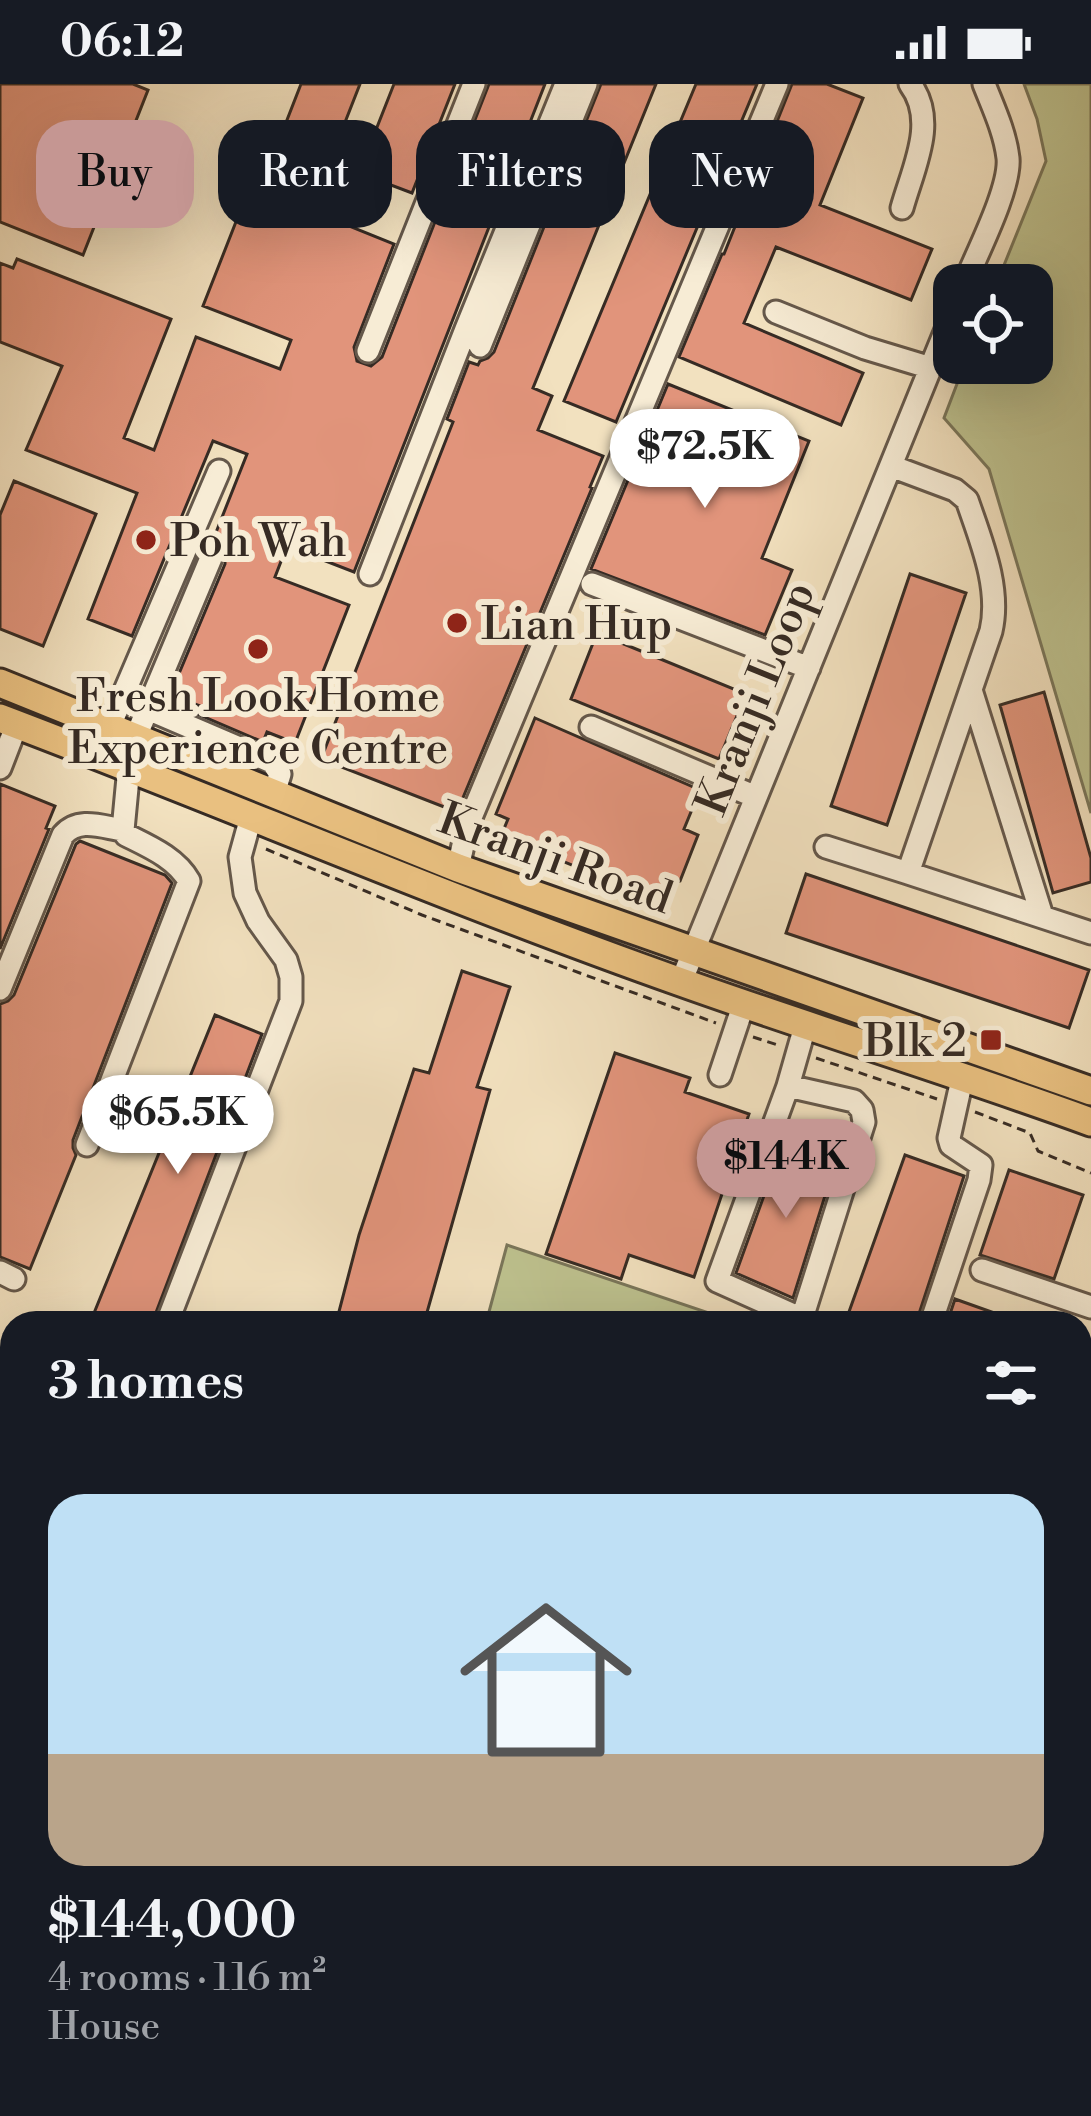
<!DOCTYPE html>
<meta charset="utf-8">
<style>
:root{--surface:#171b24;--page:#242831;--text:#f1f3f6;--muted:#9ea1a6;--line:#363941;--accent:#c59692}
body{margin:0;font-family:"Libre Bodoni",serif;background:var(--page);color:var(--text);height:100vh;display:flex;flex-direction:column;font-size:45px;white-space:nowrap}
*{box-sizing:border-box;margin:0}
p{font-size:39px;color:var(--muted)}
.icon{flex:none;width:66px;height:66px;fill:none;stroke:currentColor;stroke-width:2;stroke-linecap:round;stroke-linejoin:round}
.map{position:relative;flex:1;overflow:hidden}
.panel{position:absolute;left:0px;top:1227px;width:1092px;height:807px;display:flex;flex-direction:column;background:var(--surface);border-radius:36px 36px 0 0;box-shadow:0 12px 48px #0002}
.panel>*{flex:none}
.banner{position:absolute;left:36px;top:36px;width:1020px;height:108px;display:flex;gap:24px}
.buttons{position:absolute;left:933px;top:180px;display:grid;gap:24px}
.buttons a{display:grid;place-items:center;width:120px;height:120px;border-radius:24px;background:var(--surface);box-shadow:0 12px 48px #0002;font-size:60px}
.price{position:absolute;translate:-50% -102px;padding:0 27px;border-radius:42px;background:#fff;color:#222;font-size:39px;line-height:78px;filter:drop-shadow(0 3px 6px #0008)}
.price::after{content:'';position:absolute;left:50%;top:72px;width:36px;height:27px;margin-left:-18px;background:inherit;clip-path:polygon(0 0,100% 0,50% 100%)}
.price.on{background:var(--accent);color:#111}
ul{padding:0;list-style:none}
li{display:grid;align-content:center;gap:24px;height:636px;padding:0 48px}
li+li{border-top:3px solid var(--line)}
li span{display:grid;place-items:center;height:372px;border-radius:36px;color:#555}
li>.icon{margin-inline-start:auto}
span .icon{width:216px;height:216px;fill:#fffc;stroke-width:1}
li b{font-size:51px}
h2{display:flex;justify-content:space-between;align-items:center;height:144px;padding:0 48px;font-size:51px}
.chip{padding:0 42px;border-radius:36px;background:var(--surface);box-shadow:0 12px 48px #0002;font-size:42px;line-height:108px}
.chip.on{background:var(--accent);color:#111}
.status{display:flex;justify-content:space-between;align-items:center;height:84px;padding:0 60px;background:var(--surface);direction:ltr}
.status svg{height:33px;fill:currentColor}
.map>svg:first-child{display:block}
</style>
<div class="status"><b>06:12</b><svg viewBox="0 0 49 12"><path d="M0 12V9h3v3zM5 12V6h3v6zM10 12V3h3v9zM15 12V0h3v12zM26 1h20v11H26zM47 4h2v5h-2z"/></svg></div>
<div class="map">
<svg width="1091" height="2032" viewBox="0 0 1091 2032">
<rect width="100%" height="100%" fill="#f2e1bf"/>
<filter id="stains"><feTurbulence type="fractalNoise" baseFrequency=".00167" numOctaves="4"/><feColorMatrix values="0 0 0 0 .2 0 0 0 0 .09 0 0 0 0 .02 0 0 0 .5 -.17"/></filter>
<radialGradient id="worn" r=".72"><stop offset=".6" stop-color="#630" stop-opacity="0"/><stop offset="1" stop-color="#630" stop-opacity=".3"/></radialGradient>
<path fill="#bec28f" stroke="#7a765a" stroke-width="3" d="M1024,0H1091V729L989,385L944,334L965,279H1032V201H996L1046,77L1037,35Z
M507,1161L709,1229L718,1239H486Z
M0,1553L12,1567V1695L0,1681Z
M293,2022H393L402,2032H302Z
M534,2022H670L679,2032H542Z"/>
<path fill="#9cbcb8" stroke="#73827d" stroke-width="3" d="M0,1392L12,1406V1567L0,1553Z
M393,2022H534L542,2032H402Z"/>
<path fill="#e1947b" stroke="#362b24" stroke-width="3" d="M0,0H133L148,6L83,171L0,138Z
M301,0H360L331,74L280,54Z
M394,0H455L412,109L359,89Z
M489,0H545L354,488L287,462L275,493L349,521L295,659L267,648L263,658L197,630L200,622L170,611L225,480V460L213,456L247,370L213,357L132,552L88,535L137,409L26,366L62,282L0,258V179L13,184L17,175L171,235L124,354L154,366L196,253L280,285L291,256L203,222L250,102L394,160L354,263L357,277L371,282L382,273Z
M601,0H656L533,304L552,312L538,346L603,372L590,403L592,404L457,728L321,675L453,338L447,335L469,278L478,281L480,277L488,274L494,268Z
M696,0H757L616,338L564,317Z
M792,0H827L863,14L820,121L932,165L911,216L776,163L744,239L863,289L841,341L679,273L722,170H724Z
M668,300L809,357L762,474L792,486L765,551L591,485Z
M14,397L96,430L43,562L0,545V431Z
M910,490L966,509L887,741L831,722Z
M597,549L746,610L719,675L571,615Z
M1044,608L1091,774V798L1053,809L1000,621Z
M535,634L700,706L684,745L698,751L680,797L640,809L501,752L508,735L496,730Z
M0,700L55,722L46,744L49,745L0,865Z
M80,757L165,791L172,799L73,1056V1064L76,1071L30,1185L0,1173V920L8,917L14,911L76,760Z
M806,790L1089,886L1069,944L786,849Z
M462,887L510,903L477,1003L490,1006L424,1239H336L359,1151L414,985L429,989Z
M215,931L262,950L152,1239H90Z
M615,969L690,994L685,1008L749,1030L694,1193L629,1171L621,1195L546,1170Z
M782,1062L835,1080L793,1214L736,1189Z
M905,1071L964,1092L916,1239H845Z
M1009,1086L1083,1111L1054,1195L980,1171Z
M955,1215L1017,1237V1239H947Z"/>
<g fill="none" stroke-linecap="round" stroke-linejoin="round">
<defs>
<path id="minor" d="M902,124C913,84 938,37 910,0
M964,201C976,171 1011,104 1008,74C1005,48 993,23 984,0
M776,228L865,264L931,284
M480,262L586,0
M368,267L474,0
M891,382L955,406L967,416C981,457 1001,504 991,547L908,789L1091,849
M370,490L466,245L566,0
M592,500L809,584
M971,606L1042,832
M148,625L272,678L280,690L274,710
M591,643L756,713
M109,644L219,387
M135,655L211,474
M0,684L17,640
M826,763L908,789
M458,784L467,743L777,0
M681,898L954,226
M0,905L63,751C79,733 102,743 123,746
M720,991L744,919
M788,1002L717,1197L798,1233L804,1228L864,1038L862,1026L854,1017L788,1002L806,939
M87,1061L189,797C176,774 150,763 126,751L123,746L129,683
M982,1186L1091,1223
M0,1188L14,1195
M167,1239L291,917V893L286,876L258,837L245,809L240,773L251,733
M931,1239L979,1096L981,1081L951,1061L949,1054L963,991
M0,1310L12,1327
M1080,1333L1091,1300
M1080,1402L1091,1369
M1080,1716L1091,1720
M670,2022L679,2032
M40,2032L51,2022"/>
<path id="major" d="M0,599L458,784L1091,1007
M0,634C227,720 449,816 678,897C815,946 954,988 1091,1038"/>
</defs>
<use href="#minor" stroke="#65584b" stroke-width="27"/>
<use href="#major" stroke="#362b24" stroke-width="33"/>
<path stroke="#362b24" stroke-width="3" stroke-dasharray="9 6" stroke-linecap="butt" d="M266,765L422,831L716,939
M753,953L778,961
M816,974L937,1015
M975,1028L1030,1049L1038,1067L1091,1089
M1080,1259L1084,1244
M1080,1493L1091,1460
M1080,1590L1085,1602L1080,1630"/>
<use href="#minor" stroke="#f7ecd5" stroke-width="21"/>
<use href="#major" stroke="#e9c080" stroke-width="27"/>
</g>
<g fill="#8f2418" stroke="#f7ecd5" stroke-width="4.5">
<circle cx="146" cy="456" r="12"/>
<circle cx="457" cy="539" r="12"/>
<circle cx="258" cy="565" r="12"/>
<rect x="979" y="944" width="24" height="24" rx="6"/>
</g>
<g text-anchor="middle" stroke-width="12" stroke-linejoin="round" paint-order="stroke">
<g font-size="45" fill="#362b24" stroke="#f7ecd5" text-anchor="start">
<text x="170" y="472">Poh Wah</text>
<text x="481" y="555">Lian Hup</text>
<text x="258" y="627" text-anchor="middle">Fresh Look Home<tspan x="258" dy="52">Experience Centre</tspan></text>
<text x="967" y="972" text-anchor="end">Blk 2</text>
</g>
<g font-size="45" fill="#362b24" stroke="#f7ecd5">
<text transform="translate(754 614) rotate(-68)" y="16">Kranji Loop</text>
<text transform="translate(556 773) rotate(20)" y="16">Kranji Road</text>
</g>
</g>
<rect width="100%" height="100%" filter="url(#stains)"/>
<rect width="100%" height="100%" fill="url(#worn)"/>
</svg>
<div class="buttons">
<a><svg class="icon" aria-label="locate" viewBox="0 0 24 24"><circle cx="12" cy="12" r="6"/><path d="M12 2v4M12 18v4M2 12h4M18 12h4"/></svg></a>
</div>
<b class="price" style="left:705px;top:427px">$72.5K</b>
<b class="price" style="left:178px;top:1093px">$65.5K</b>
<b class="price on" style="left:786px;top:1137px">$144K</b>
<div class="banner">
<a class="chip on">Buy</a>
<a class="chip">Rent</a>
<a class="chip">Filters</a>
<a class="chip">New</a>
</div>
<section class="panel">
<h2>3 homes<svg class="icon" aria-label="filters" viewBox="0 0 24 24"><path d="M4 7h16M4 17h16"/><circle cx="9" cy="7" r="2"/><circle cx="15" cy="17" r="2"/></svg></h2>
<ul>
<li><span style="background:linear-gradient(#bfe0f5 70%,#b9a48a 0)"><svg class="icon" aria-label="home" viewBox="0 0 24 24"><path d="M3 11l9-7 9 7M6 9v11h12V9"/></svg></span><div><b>$144,000</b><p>4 rooms · 116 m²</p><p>House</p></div></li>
</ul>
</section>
</div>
